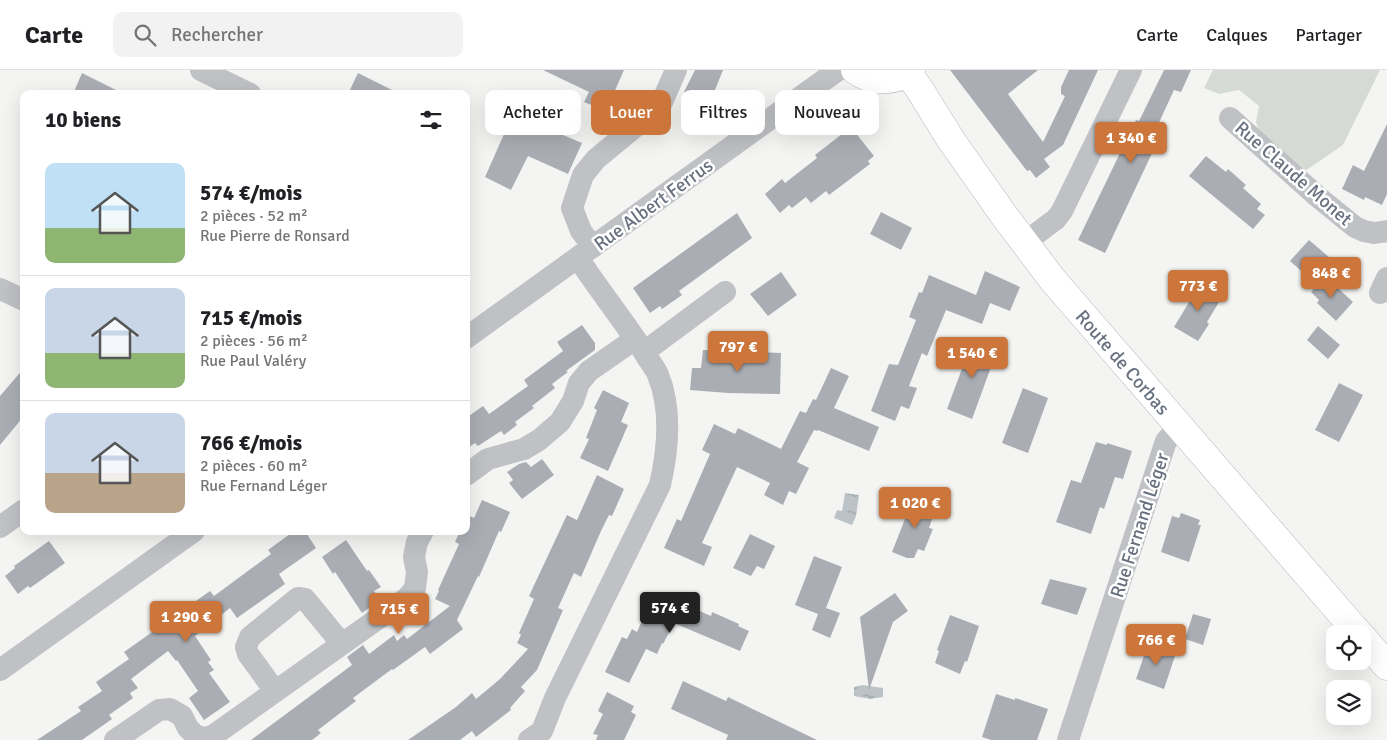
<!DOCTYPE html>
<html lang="fr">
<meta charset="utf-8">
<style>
:root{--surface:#fff;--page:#f2f2f2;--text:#202124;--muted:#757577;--line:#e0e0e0;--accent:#cc763b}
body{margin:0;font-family:Signika,sans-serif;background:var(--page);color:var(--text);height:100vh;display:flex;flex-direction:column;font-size:19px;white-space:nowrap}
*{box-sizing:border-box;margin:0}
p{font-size:16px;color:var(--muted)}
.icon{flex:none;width:28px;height:28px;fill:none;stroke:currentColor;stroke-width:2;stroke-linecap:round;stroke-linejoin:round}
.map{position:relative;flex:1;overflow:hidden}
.drawer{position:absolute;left:20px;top:20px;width:450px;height:445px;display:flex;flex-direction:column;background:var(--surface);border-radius:10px;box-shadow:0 5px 20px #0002}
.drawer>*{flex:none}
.top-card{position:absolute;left:485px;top:20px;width:475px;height:45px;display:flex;gap:10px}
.tools{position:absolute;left:1326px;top:555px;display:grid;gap:10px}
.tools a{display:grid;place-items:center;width:45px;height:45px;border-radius:10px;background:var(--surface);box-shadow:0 5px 20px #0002;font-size:25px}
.price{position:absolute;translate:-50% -42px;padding:0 11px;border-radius:5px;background:var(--accent);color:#fff;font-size:16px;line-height:32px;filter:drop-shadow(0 1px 2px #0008)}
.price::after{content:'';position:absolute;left:50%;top:30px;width:15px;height:11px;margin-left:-8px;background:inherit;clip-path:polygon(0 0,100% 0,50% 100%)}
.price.active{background:#222;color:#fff}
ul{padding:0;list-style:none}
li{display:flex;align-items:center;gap:15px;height:125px;padding:0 25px}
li+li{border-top:1px solid var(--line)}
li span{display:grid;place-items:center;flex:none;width:140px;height:100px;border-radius:10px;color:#555}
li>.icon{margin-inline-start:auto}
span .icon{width:60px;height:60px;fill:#fffc;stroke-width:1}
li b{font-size:21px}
h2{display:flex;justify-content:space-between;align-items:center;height:60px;padding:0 25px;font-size:21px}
.tag{padding:0 18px;border-radius:10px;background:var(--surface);box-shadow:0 5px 20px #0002;font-size:18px;line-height:45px}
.tag.active{background:var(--accent);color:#fff}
header{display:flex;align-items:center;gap:30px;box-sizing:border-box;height:70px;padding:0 25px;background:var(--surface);border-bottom:1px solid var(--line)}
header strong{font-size:24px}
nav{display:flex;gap:28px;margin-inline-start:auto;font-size:18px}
.search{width:350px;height:45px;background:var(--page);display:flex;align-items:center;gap:12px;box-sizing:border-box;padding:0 18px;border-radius:10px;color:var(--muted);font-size:19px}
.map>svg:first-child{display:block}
</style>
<header>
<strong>Carte</strong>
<div class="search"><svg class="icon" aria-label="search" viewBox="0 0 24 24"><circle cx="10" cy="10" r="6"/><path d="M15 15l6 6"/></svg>Rechercher</div>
<nav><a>Carte</a><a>Calques</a><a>Partager</a></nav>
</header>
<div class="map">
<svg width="1387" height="670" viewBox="0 0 1387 670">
<defs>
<pattern id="water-ripples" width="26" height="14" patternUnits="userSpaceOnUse" patternTransform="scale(1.25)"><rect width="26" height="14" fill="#bbc2c8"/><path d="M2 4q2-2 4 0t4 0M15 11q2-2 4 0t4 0" fill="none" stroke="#9ca2a8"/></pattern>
</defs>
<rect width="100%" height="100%" fill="#f4f5f2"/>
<path fill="#d5dbd4" d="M1213,0H1380L1343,75L1302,103L1261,67L1256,52L1259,36L1239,20L1219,24L1204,18Z"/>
<path fill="url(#water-ripples)" d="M845,423L859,425L856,446L852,455L834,448L837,440L842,441Z
M862,615L883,618V627L870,629L854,626V617Z"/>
<path fill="#aaaeb4" d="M543,0H624L606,41L584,32L589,22Z
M695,0H723L713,25L707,23L703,31L684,22Z
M950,0H1038L1008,24L1043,72L1065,26L1061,24V17L1069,0H1098L1063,75L1044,89L1050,97L1036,108L1030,100L1027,101Z
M1164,0H1191L1181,22L1174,20L1156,59L1162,62L1105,183L1078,170L1136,50L1139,51Z
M82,3L124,24H73Z
M358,3L400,24H348Z
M513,44L582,73L568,104L528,86L511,120L485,107Z
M1387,54V124L1382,135L1365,127L1364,130L1342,119L1353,95L1364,101Z
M851,57L874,86L868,91L870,94L829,125L826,121L811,133L806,127L792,138L789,135L780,143L765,124L782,109L785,113L817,88L815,85Z
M1206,86L1226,102L1228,99L1246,115L1243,118L1261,134L1257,139L1265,145L1253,159L1189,106Z
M881,142L912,158L901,180L870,164Z
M737,143L752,168L679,221L682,225L662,239L660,236L650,243L633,218Z
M1309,170L1336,193L1317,215L1290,191Z
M985,201L1020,217L1010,241L990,233L982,254L946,240L927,286L922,283L909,316L917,318L909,339L901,336L895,351L871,341L889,294L898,295L916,250L909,247L919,222L922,223L929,205L976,225Z
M781,202L797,225L768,246L750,224Z
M1325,206L1353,232L1336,251L1317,233L1319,230L1311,222Z
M1197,212L1222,227L1207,252L1209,254L1198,271L1174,257L1191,229L1188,227Z
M582,255L595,273V280L566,301L568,302L552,314L555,318L532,336L534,338L515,352L517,355L504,365L501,361L478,376L475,373L466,379V348L483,336L489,344L528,316L524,310L563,281L557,272Z
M1318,256L1340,275L1328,289L1307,270Z
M973,269L998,278L972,349L947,339Z
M703,280L781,283L780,324L728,323L690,320L692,298H701Z
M24,298V346L0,375V326Z
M831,298L849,306L834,338L879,357L869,381L818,360L817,361L814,360L797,392L809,398L796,424L789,421L783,435L764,425L770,413L737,397L702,473L712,477L704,496L664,478L677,449L681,451L710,384L702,380L714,354L735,364L738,358L781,379L800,341L806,343L813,329L816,330Z
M1339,313L1363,325L1339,372L1315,360Z
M1023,318L1048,328L1028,383L1002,373Z
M603,320L629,333L621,352L628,355L608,401L580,388L589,369L586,368L597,340L594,338Z
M1096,372L1107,375V373L1132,381L1123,409L1115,407L1104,439L1100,437L1091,464L1056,452L1071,410L1081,413Z
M542,389L554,405L522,429L509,413L513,410L507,402L519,394L526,392L531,397Z
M597,405L624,419L612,446L609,445L601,461L581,507L574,503L558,538L563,540L537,600L521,617L525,621L510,638L511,640L476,667L472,661L460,670H408L456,637L472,623L476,629L500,609L528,579L517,573L521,565L519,563L534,529L529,526L567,445L577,450Z
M914,426L937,435L929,458L933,459L924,481L918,479L914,488H907L892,482Z
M482,430L510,442L501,462L499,461L479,507L478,506L457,550L463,559L430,584L425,577L393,600L392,599L353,628L356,631L318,660L321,663L312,670H251L352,595L347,587L363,575L369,584L394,565L397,571L404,565L407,569L450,536L435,529L439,521L438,520L459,474L455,472L460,461H466V449L468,445L474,448Z
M1181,443L1200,450L1198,455H1201L1189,492L1161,482L1172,446L1179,448Z
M294,461H305L316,478L279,504L285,514L237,548L230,538L195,566L211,590L208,592L214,600L209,603L230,632L204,650L189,628L198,621L177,590L176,591L168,581L131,609L138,618L130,623L133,628L109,645L112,649L82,670H37L81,641L78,637L102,621L96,612L129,589L124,582L210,521L214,526L271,484L268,480Z
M750,464L775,476L764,499L757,496L751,506L733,498Z
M346,470L367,501L369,500L381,517L374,521L380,530L362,543L335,502L333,504L322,487Z
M49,471L65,493L30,518L28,516L18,524L5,506L15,498L14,496Z
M814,486L842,497L826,538L840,543L830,568L812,560L818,544L795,535Z
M1050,509L1087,518L1077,545L1041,534Z
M895,523L908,541L893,552L869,620L860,547Z
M661,524L711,546L712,542L739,554L738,556L749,561L740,581L674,553L663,574L662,573L657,584L646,579L629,613L605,602L622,567L627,569L632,559L637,562L648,537L653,540Z
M1193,544L1211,549L1203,575L1185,569Z
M950,545L979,556L967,592L965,591L960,604L935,593L939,581L937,580Z
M1148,574L1176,583L1164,619L1136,609Z
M683,611L726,631L728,627L817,670H726L728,665L671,639Z
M607,622L634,636L631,642L636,645L624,670H596L598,665L593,664L603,644L598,641Z
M996,624L1015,630V628L1048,639L1037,670H991L982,667Z"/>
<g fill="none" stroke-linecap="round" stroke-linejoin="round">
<defs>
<path id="secondary" d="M855,0C871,12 895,13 911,0
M908,3L920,20L951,70L1003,144L1052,209L1359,564
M1362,567L1387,596"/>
</defs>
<use href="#secondary" stroke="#b3b6bb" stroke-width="29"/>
<path stroke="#bfc1c5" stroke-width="22" d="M201,0L250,24
M1230,48L1318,127L1355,157L1364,161L1374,163L1387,161
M1024,173L1056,149L1062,141L1131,0
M593,177L581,161L572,138L583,105L596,89L647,47L662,32L676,0
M0,219L24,230
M1380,223L1387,208
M466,268L838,0
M644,282L725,222
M466,405L488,389L524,379L539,370L560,352L573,331L579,313L589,301L635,269
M0,457L24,440
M0,600L194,461
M275,621L248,584L246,577L250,567L298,528L305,529L342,574
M115,670L159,640L170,639L182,646L188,658L196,666L206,668L214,665L407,528L415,518L417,502L414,487L417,472L423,461
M529,670L542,661L555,628L660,415C668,380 672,339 658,305C655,297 648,290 644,282C623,250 599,220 578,188
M1068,670L1166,371L1179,357"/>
<use href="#secondary" stroke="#fff" stroke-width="28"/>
</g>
<g text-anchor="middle" stroke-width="5" stroke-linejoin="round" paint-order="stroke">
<g font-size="19" fill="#68717f" stroke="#fff">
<text transform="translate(1294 103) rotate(41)" y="7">Rue Claude Monet</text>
<text transform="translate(653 134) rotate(-36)" y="7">Rue Albert Ferrus</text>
<text transform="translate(1123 292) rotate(49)" y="7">Route de Corbas</text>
<text transform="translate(1139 455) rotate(-72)" y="7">Rue Fernand Léger</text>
</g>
</g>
</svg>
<div class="tools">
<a><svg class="icon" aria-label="locate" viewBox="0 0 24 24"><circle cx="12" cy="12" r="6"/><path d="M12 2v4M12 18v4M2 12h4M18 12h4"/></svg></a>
<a><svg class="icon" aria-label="layers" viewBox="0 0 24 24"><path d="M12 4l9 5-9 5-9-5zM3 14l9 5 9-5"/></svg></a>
</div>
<b class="price" style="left:1131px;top:94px">1 340 €</b>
<b class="price" style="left:1331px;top:229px">848 €</b>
<b class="price" style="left:1198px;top:242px">773 €</b>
<b class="price" style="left:738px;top:303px">797 €</b>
<b class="price" style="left:972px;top:309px">1 540 €</b>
<b class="price" style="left:915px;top:459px">1 020 €</b>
<b class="price active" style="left:670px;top:564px">574 €</b>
<b class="price" style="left:399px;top:565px">715 €</b>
<b class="price" style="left:186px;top:573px">1 290 €</b>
<b class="price" style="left:1156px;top:596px">766 €</b>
<div class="top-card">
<a class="tag">Acheter</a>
<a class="tag active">Louer</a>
<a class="tag">Filtres</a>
<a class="tag">Nouveau</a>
</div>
<section class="drawer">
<h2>10 biens<svg class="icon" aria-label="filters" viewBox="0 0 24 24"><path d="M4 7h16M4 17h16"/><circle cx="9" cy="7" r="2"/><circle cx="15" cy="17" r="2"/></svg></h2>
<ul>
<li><span style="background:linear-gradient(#bfe0f5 65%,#8fb573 0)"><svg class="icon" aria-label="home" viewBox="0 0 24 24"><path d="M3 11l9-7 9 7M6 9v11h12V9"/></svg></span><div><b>574 €/mois</b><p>2 pièces · 52 m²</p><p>Rue Pierre de Ronsard</p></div></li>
<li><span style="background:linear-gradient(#c9d6e8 65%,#8fb573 0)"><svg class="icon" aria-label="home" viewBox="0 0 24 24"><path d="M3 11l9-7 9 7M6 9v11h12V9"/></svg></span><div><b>715 €/mois</b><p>2 pièces · 56 m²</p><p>Rue Paul Valéry</p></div></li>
<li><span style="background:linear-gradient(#c9d6e8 60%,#b9a48a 0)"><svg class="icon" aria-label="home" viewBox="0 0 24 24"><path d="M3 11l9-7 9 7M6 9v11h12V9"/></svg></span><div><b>766 €/mois</b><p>2 pièces · 60 m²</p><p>Rue Fernand Léger</p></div></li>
</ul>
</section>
</div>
